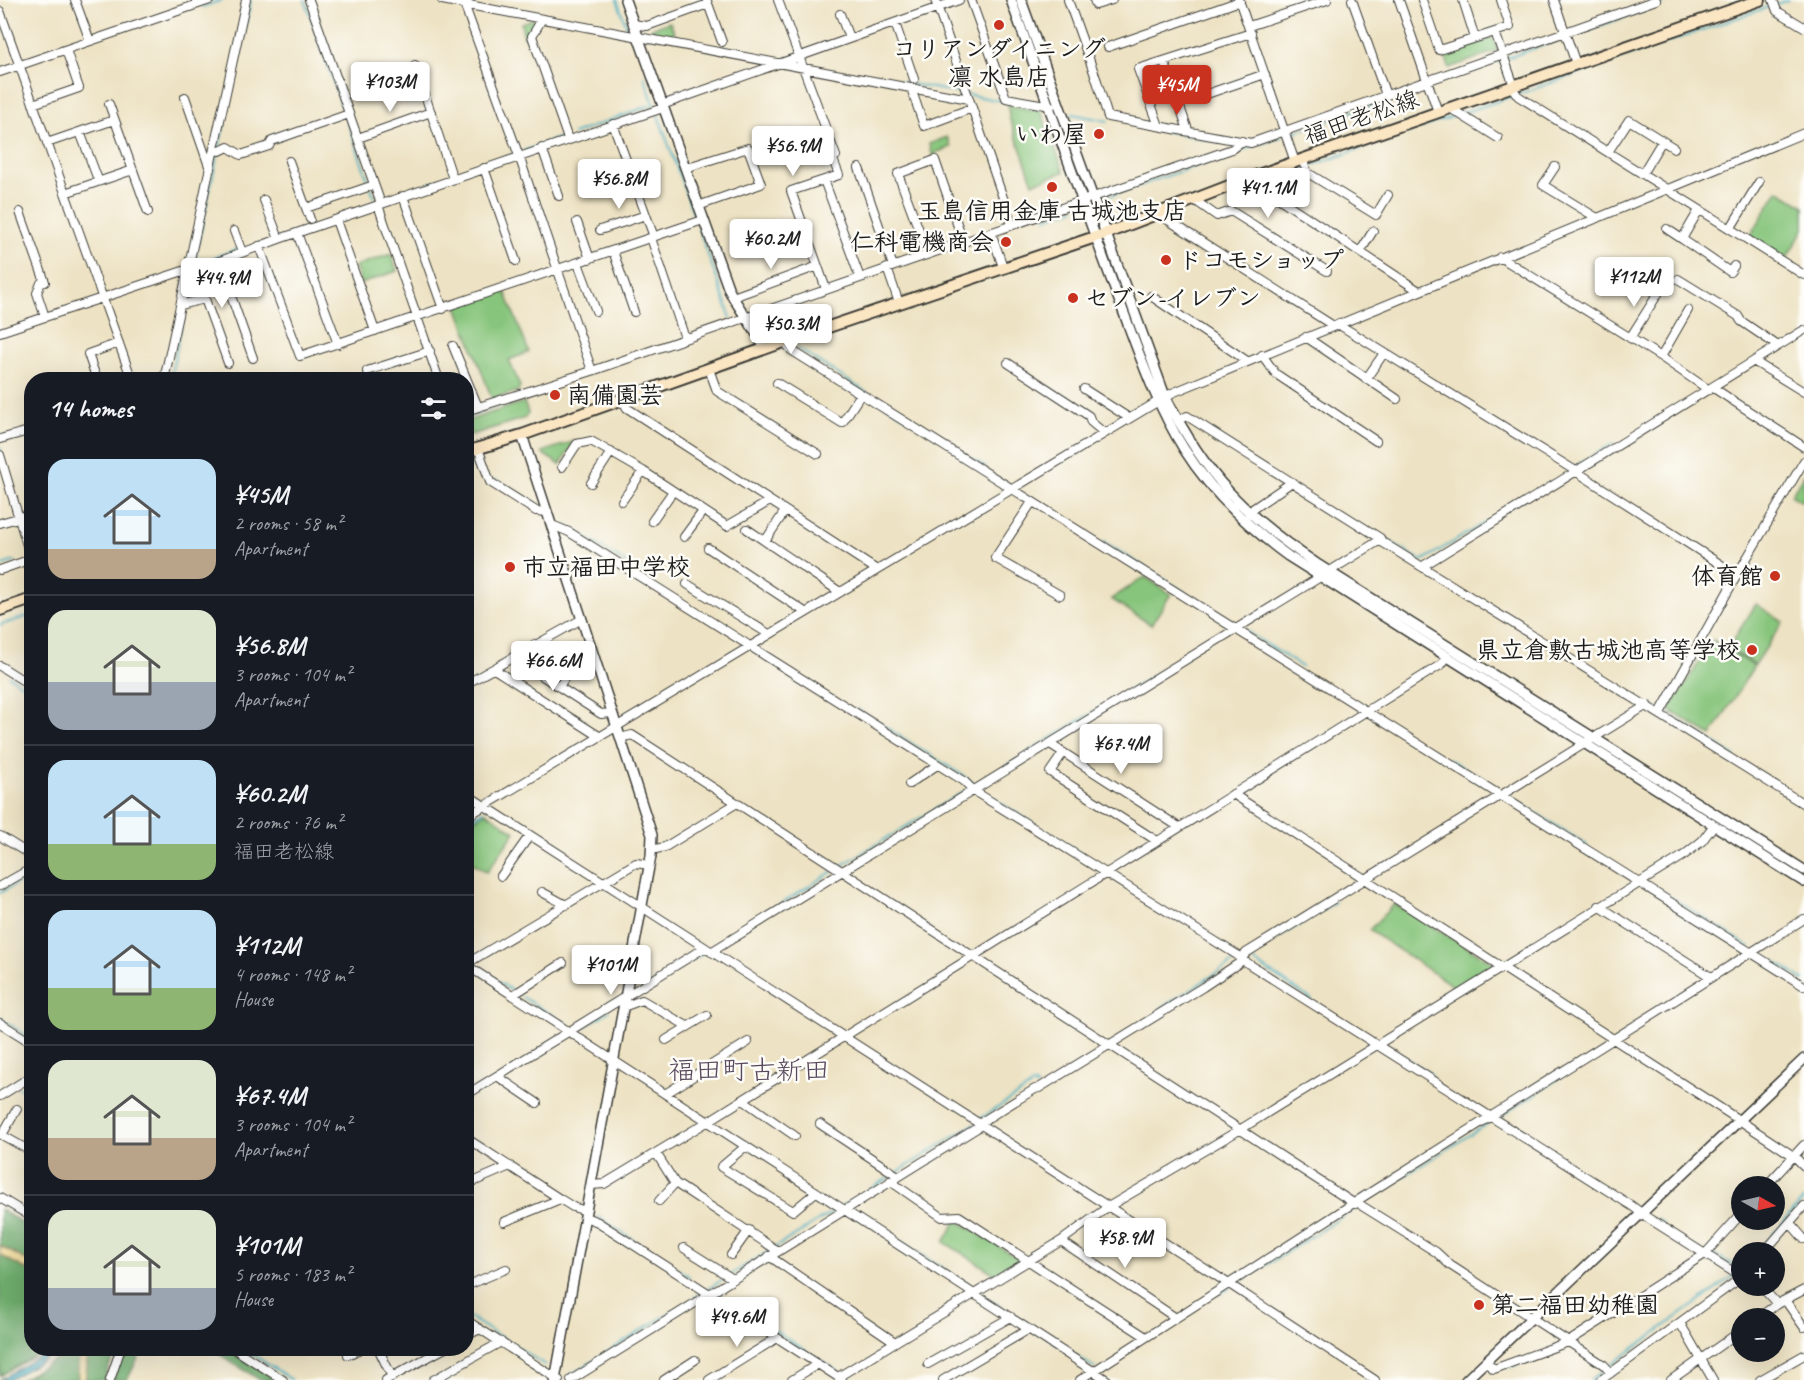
<!DOCTYPE html>
<meta charset="utf-8">
<style>
:root{--surface:#171b24;--page:#242831;--text:#f1f3f6;--muted:#9ea1a6;--line:#363941;--accent:#c8321e}
body{margin:0;font-family:Caveat,"Klee One",sans-serif;background:var(--page);color:var(--text);height:100vh;display:flex;flex-direction:column;font-size:22px;white-space:nowrap}
*{box-sizing:border-box;margin:0}
p{font-size:20px;color:var(--muted)}
.icon{flex:none;width:33px;height:33px;fill:none;stroke:currentColor;stroke-width:2;stroke-linecap:round;stroke-linejoin:round}
.map{position:relative;flex:1;overflow:hidden}
.sheet{position:absolute;left:24px;top:372px;width:450px;height:984px;display:flex;flex-direction:column;background:var(--surface);border-radius:24px;box-shadow:0 6px 24px #0002}
.sheet>*{flex:none}
.needle{width:39px;rotate:98deg}
.fabs{position:absolute;left:1731px;top:1176px;display:grid;gap:12px}
.fabs a{display:grid;place-items:center;width:54px;height:54px;border-radius:50%;background:var(--surface);box-shadow:0 6px 24px #0002;font-size:30px}
.price{position:absolute;translate:-50% -51px;padding:0 14px;border-radius:6px;background:#fff;color:#222;font-size:20px;line-height:39px;filter:drop-shadow(0 2px 3px #0008)}
.price::after{content:'';position:absolute;left:50%;top:36px;width:18px;height:14px;margin-left:-9px;background:inherit;clip-path:polygon(0 0,100% 0,50% 100%)}
.price.selected{background:var(--accent);color:#fff}
ul{padding:0;list-style:none}
li{display:flex;align-items:center;gap:18px;height:150px;padding:0 24px}
li+li{border-top:2px solid var(--line)}
li span{display:grid;place-items:center;flex:none;width:168px;height:120px;border-radius:18px;color:#555}
li>.icon{margin-inline-start:auto}
span .icon{width:72px;height:72px;fill:#fffc;stroke-width:1}
li b{font-size:26px}
h2{display:flex;justify-content:space-between;align-items:center;height:72px;padding:0 24px;font-size:26px}
.map>svg:first-child{display:block}
</style>
<div class="map">
<svg width="1804" height="1380" viewBox="0 0 1804 1380">
<rect width="100%" height="100%" fill="#fdfcf7"/>
<filter id="ink" filterUnits="userSpaceOnUse"><feTurbulence type="fractalNoise" baseFrequency=".0167" numOctaves="2"/><feDisplacementMap in="SourceGraphic" scale="12" xChannelSelector="R" yChannelSelector="G"/><feConvolveMatrix kernelMatrix="1 2 1 2 8 2 1 2 1" color-interpolation-filters="sRGB"/></filter>
<filter id="wash" filterUnits="userSpaceOnUse"><feTurbulence type="fractalNoise" baseFrequency=".008" numOctaves="4" result="noise"/><feDisplacementMap in="SourceGraphic" scale="24" xChannelSelector="R" yChannelSelector="G"/><feGaussianBlur stdDeviation="1.35" result="paint"/><feColorMatrix in="noise" values="0 0 0 0 0 0 0 0 0 0 0 0 0 0 0 0 0 1.4 0 .05"/><feComposite in="paint" operator="in"/></filter>
<g filter="url(#wash)">
<rect width="100%" height="100%" fill="#ede2c3"/>
<path fill="#87c57b" stroke="#52704c" stroke-width="1.5" d="M532,19L537,21L531,33L524,37L521,23Z
M670,22L677,39L655,35L652,28Z
M1489,38L1495,40L1497,51L1449,68L1445,54Z
M1008,105L1041,111L1064,172L1033,183L1009,117Z
M947,137L951,147L935,153L936,156L933,157L929,144Z
M1258,190L1267,196L1259,208L1242,196Z
M1778,190L1804,206V229L1786,260L1749,238Z
M391,254L397,271L361,284L355,266Z
M505,291L529,352L509,360L520,386L518,391L492,399L457,306Z
M524,402L528,413L525,418L471,435L467,421Z
M575,441L560,465L543,454L542,452Z
M1804,474V498L1802,502L1791,495Z
M1145,577L1171,594L1151,625L1111,599Z
M1756,604L1783,622L1755,665L1728,648Z
M1713,640L1754,666L1711,736L1669,710Z
M486,812L515,832L487,872L466,859L467,824Z
M1394,904L1494,963V968L1459,990L1369,930Z
M957,1220L1022,1261L998,1276L944,1242Z"/>
<path fill="#6daa6b" stroke="#446344" stroke-width="1.5" d="M0,1209L31,1229V1263L0,1246Z
M0,1255L31,1272L32,1348L46,1349L0,1376Z
M74,1349H78V1380H20Z
M85,1349H116L104,1380H85L87,1366Z
M124,1349H143L127,1380H113Z
M211,1349H227L276,1380H260Z"/>
<path fill="#eeda9e" stroke="#857b5d" stroke-width="1.5" d="M0,1246L31,1263V1272L0,1255Z
M78,1349H85L87,1366L85,1380H78Z"/>
<path fill="#42adc1" stroke="#2f646e" stroke-width="1.5" d="M51,1349H62L8,1380H0Z"/>
<g fill="none" stroke-linecap="round" stroke-linejoin="round">
<path stroke="#42adc1" stroke-width="2" d="M305,0L343,110
M617,0L628,31
M202,7L222,0
M863,75L1007,102
M1519,94L1788,0
M1025,105L1040,108
M1462,113L1513,96
M1072,114L1108,121
M658,115L694,216
M347,120L369,183
M1158,130L1235,144
M573,134L654,104L644,76
M1289,134L1673,0
M1260,144L1282,136
M524,151L562,137
M458,173L512,155
M425,185L448,177
M371,188L376,202
M1103,198L1254,146
M1210,204L1218,198L1457,115
M1045,218L1076,208
M698,227L731,318
M193,266L237,249
M193,267L251,0
M798,349L985,467
M170,380L192,273
M466,417L538,392
M0,447L2,455
M470,465L475,468
M1573,468L1614,443
M496,480L534,504
M566,525L642,573
M0,529L16,524
M1383,540H1387L1422,561L1553,481
M1104,542L1237,625
M0,566L15,561
M0,625L32,615
M1243,629L1302,667
M9,676L32,691
M1650,705L1661,710
M857,709L962,775L976,786
M1665,712L1699,651
M1666,713L1734,756
M1449,759L1587,845
M976,785L1188,654
M980,790L1107,870
M466,821L484,811
M839,867L968,789
M1112,873L1123,879
M1645,881L1750,947
M0,893L32,875
M710,948L835,870
M1758,951L1804,980
M1247,957L1312,1000
M1246,958L1335,902
M473,965L514,992
M640,993L705,952
M522,997L567,1024
M1161,1008L1237,960
M0,1018L29,1037
M576,1032L609,1011
M1383,1044L1432,1075
M19,1089L32,1081
M1498,1118L1581,1064
M978,1120L1033,1085L1037,1086
M898,1172L974,1124
M1363,1202L1493,1120
M0,1203L32,1221
M851,1210L975,1289
M598,1217L690,1277
M1657,1219L1663,1223
M1710,1252L1742,1270
M1757,1252L1804,1199
M732,1274L893,1175
M1235,1285L1359,1206
M706,1290L727,1277
M715,1292L851,1380
M980,1293L1095,1368
M1219,1294L1230,1288
M466,1315L545,1365
M243,1348L292,1380
M1509,1367L1569,1346
M569,1376L702,1293
M1087,1380L1096,1374
M1590,1380L1734,1276"/>
</g>
</g>
<g filter="url(#ink)">
<g fill="none" stroke-linecap="round" stroke-linejoin="round">
<defs>
<path id="minor" d="M75,0L90,41
M309,0L381,204
M442,0L969,99
M778,0L836,156L832,157L839,175L791,191L826,289
M935,0L1012,224
M971,0L1006,98L1051,106
M1068,0L1097,81L1108,117L1251,143L1656,0
M1094,0L1096,5L1112,0
M1239,0L1295,162
M1352,0L1386,95
M1399,0L1438,112
M1422,0L1439,50L1510,27L1501,0
M1463,0L1475,38
M1554,0L1576,64
M1773,0L1777,11L1804,27
M463,1L519,156L592,371
M707,1L722,42
M0,11L132,380
M840,14L849,38
M542,19L532,36L568,139
M895,23L914,79
M633,24L647,26L708,4
M1249,26L1327,0
M1495,32L1514,86
M1108,47L1240,1
M1164,61L1188,130
M415,65L453,179
M0,72L210,0
M1511,86L1518,96L1804,275
M911,88L924,126L972,108
M1204,95L1265,74
M185,97L210,169
M33,104L79,88L66,50
M109,104L148,212
M662,105L959,0
M1450,108L1498,138
M613,124L654,237
M1159,126L1138,69L1251,33
M80,132L97,177
M358,138L431,112
M47,143L114,120
M542,148L559,196
M214,150L220,151L228,147L241,155L269,146L272,141L349,114
M1608,152L1629,120L1674,148
M1302,160L1308,173L1376,215L1388,195
M289,161L306,208L374,185
M1555,167L1543,185L1597,218
M484,168L516,261
M685,168L748,148L761,184L698,206
M859,168L893,266
M1642,174L1662,141
M1255,176L1260,186L1419,291
M824,180L860,278
M65,193L133,170
M403,196L443,309
M1193,199L1217,216L1231,211L1327,271
M264,200L279,239
M378,205L439,380
M306,208L310,219
M1699,210L1682,239L1730,272L1734,266
M20,212L45,282L41,283L37,293L45,317
M1157,213L1332,325
M336,220L375,331
M577,222L590,259
M1667,229L1682,239
M1730,229L1759,182
M600,230L646,215
M234,231L242,252
M991,232L1003,267
M297,233L338,344
M651,238L685,338
M259,246L300,356L703,220
M613,251L634,312
M1360,252L1373,231
M928,254L898,174L935,160L963,241
M1500,257L1661,357L1709,390
M219,262L253,358
M578,263L596,311
M887,268L899,303
M188,271L196,270L279,239L663,108
M1678,279L1738,316L1741,321L1778,346
M1151,296L1247,361
M733,297L818,266
M180,305L205,299L228,363
M1338,324L1574,470L1737,575
M0,332L189,269
M1306,337L1397,399
M1630,338L1659,292
M785,342L791,350L1804,986
M453,346L478,407
M1262,355L1276,374L1376,441
M1661,357L1688,310
M1755,362L1804,392
M1008,363L1089,416L1091,422L1103,432
M709,369L717,391L818,454
M367,371L430,351
M1366,379L1384,353
M97,380L88,354L119,343
M164,380L246,0
M777,383L842,423L861,394
M1712,387L1804,447
M1084,389L1129,418
M622,399L627,408L877,570
M466,411L592,371L1232,149L1242,141
M1178,421L1187,416L1380,538L1382,542L1804,804
M0,439L32,430
M478,448L490,482L536,511L548,512
M0,455L32,562
M562,467L577,444L591,441L643,471L727,526L770,501
M591,483L611,452
M622,501L643,471
M1032,502L995,558L1060,595
M1249,514L1254,508L1292,482
M652,521L673,491
M0,523L32,514
M552,525L569,532L964,781L974,791L1242,958
M747,529L840,592
M684,537L703,511
M765,541L785,511
M708,548L805,612
M1423,566L1804,330
M0,570L31,559
M687,584L769,634
M535,644L570,669L559,687
M513,657L601,714L612,713
M0,666L32,686
M494,669L599,736
M466,684L582,619
M1660,713L1737,575L1804,461
M620,738L632,735L1355,1204
M1050,744L1179,827
M1063,753L1050,772L1157,841
M909,784L937,765
M466,794L1229,1284L1375,1380
M1233,794L1739,1120L1795,1157L1804,1166
M466,817L1172,393L1804,133
M0,836L32,856
M651,850L665,847L737,803
M501,876L530,835
M0,886L32,868
M542,892L566,905
M1599,906L1711,977
M711,952L1377,542H1382
M1241,959L1632,1206L1648,1218L1735,1273L1740,1279
M466,964L636,863L649,865
M466,965L1107,1380
M513,995L563,963
M623,1007L642,1000L687,1026
M0,1023L32,1043
M666,1040L707,1015
M497,1076L537,1103
M665,1094L748,1042
M466,1095L704,948
M0,1096L32,1076
M743,1100L795,1136
M820,1124L898,1176
M0,1134L32,1152
M2,1135L17,1109
M466,1138L560,1199L573,1207L586,1211
M746,1146L721,1167L793,1211L816,1192
M656,1153L675,1183L778,1251
M890,1181L942,1217L959,1216L1146,1337
M466,1185L510,1166
M591,1185L604,1184L707,1122L1442,664L1447,657
M1766,1186L1804,1145
M0,1198L32,1217
M659,1201L675,1183
M1358,1201L1362,1206L1436,1252L1450,1265L1604,1365L1611,1373
M585,1217L598,1222L841,1379
M504,1222L560,1199
M1790,1223L1804,1239
M1061,1241L1176,1318
M684,1248L733,1279
M1764,1252L1804,1206
M731,1255L749,1230
M769,1256L895,1342
M466,1286L506,1269
M1761,1286L1777,1304
M1785,1300L1804,1327
M1758,1318L1777,1304L1804,1290
M466,1320L559,1380
M1680,1323L1713,1380
M466,1336L480,1329
M233,1348L283,1380
M378,1348L392,1377
M348,1355L362,1348
M1485,1362L1494,1369L1568,1342L1705,1254L1742,1213
M928,1364L1011,1317
M838,1377L1061,1241L1108,1207L1241,1129L1683,856L1702,841L1714,825
M110,1380L121,1348
M386,1380L445,1348
M433,1380L501,1342
M571,1380L977,1128L983,1121L1035,1089L1039,1088L1203,987L1239,963L1246,953L1647,705
M664,1380L695,1360
M709,1380L777,1338
M792,1380L818,1364
M943,1380L1029,1329
M1080,1380L1363,1197L1804,919
M1601,1380L1742,1277
M1671,1380L1742,1330
M1760,1380L1804,1355"/>
<path id="tertiary" d="M625,0L729,290C740,311 755,328 765,349
M1011,0C1047,100 1081,200 1119,300C1138,350 1155,403 1184,449C1211,492 1247,526 1288,556L1804,882
M1021,0L1165,396C1206,476 1243,515 1317,564L1804,870
M522,435L652,835L651,856L555,1380
M1466,1380L1804,1059"/>
<path id="secondary" d="M466,452L522,435L778,344L1107,233L1255,176L1760,0
M0,610L32,599"/>
</defs>
<use href="#minor" stroke="#3b3a35" stroke-width="10"/>
<use href="#tertiary" stroke="#3b3a35" stroke-width="12"/>
<use href="#secondary" stroke="#3b3a35" stroke-width="14"/>
<use href="#minor" stroke="#fff" stroke-width="8"/>
<use href="#tertiary" stroke="#fff" stroke-width="9"/>
<use href="#secondary" stroke="#fbe6c3" stroke-width="10"/>
</g>
</g>
<g fill="#c8321e" stroke="#fdfcf7" stroke-width="2">
<circle cx="999" cy="25" r="6"/>
<circle cx="1099" cy="134" r="6"/>
<circle cx="1052" cy="187" r="6"/>
<circle cx="1006" cy="242" r="6"/>
<circle cx="1166" cy="260" r="6"/>
<circle cx="1073" cy="298" r="6"/>
<circle cx="555" cy="395" r="6"/>
<circle cx="510" cy="567" r="6"/>
<circle cx="1775" cy="576" r="6"/>
<circle cx="1752" cy="650" r="6"/>
<circle cx="1479" cy="1305" r="6"/>
</g>
<g text-anchor="middle" stroke-width="5" stroke-linejoin="round" paint-order="stroke">
<g font-size="24" font-weight="bold" fill="#1c1c1c" stroke="#fdfcf7" text-anchor="start">
<text x="999" y="57" text-anchor="middle">コリアンダイニング<tspan x="999" dy="28">凛 水島店</tspan></text>
<text x="1087" y="142" text-anchor="end">いわ屋</text>
<text x="1052" y="219" text-anchor="middle">玉島信用金庫 古城池支店</text>
<text x="994" y="250" text-anchor="end">仁科電機商会</text>
<text x="1178" y="268">ドコモショップ</text>
<text x="1085" y="306">セブン-イレブン</text>
<text x="567" y="403">南備園芸</text>
<text x="522" y="575">市立福田中学校</text>
<text x="1763" y="584" text-anchor="end">体育館</text>
<text x="1740" y="658" text-anchor="end">県立倉敷古城池高等学校</text>
<text x="1491" y="1313">第二福田幼稚園</text>
</g>
<g font-size="24" fill="#1c1c1c" stroke="#fdfcf7">
<text transform="translate(1361 117) rotate(-19)" y="8">福田老松線</text>
</g>
<g font-size="27" fill="#58485e" stroke="#fdfcf7">
<text x="749" y="1079">福田町古新田</text>
</g>
</g>
</svg>
<div class="fabs">
<a><svg class="needle" viewBox="-14 -14 28 28"><path d="M0-13l5 13h-10z" fill="#e53935"/><path d="M0 13l5-13h-10z" fill="#9ea1a6"/></svg></a>
<a>+</a>
<a>−</a>
</div>
<b class="price" style="left:390px;top:113px">¥103M</b>
<b class="price selected" style="left:1177px;top:116px">¥45M</b>
<b class="price" style="left:793px;top:177px">¥56.9M</b>
<b class="price" style="left:619px;top:210px">¥56.8M</b>
<b class="price" style="left:1268px;top:219px">¥41.1M</b>
<b class="price" style="left:771px;top:270px">¥60.2M</b>
<b class="price" style="left:1634px;top:308px">¥112M</b>
<b class="price" style="left:222px;top:309px">¥44.9M</b>
<b class="price" style="left:791px;top:355px">¥50.3M</b>
<b class="price" style="left:553px;top:692px">¥66.6M</b>
<b class="price" style="left:1121px;top:775px">¥67.4M</b>
<b class="price" style="left:611px;top:996px">¥101M</b>
<b class="price" style="left:1125px;top:1269px">¥58.9M</b>
<b class="price" style="left:737px;top:1348px">¥49.6M</b>
<section class="sheet">
<h2>14 homes<svg class="icon" aria-label="filters" viewBox="0 0 24 24"><path d="M4 7h16M4 17h16"/><circle cx="9" cy="7" r="2"/><circle cx="15" cy="17" r="2"/></svg></h2>
<ul>
<li><span style="background:linear-gradient(#bfe0f5 75%,#b9a48a 0)"><svg class="icon" aria-label="home" viewBox="0 0 24 24"><path d="M3 11l9-7 9 7M6 9v11h12V9"/></svg></span><div><b>¥45M</b><p>2 rooms · 58 m²</p><p>Apartment</p></div></li>
<li><span style="background:linear-gradient(#dfe7d0 60%,#9aa5b1 0)"><svg class="icon" aria-label="home" viewBox="0 0 24 24"><path d="M3 11l9-7 9 7M6 9v11h12V9"/></svg></span><div><b>¥56.8M</b><p>3 rooms · 104 m²</p><p>Apartment</p></div></li>
<li><span style="background:linear-gradient(#bfe0f5 70%,#8fb573 0)"><svg class="icon" aria-label="home" viewBox="0 0 24 24"><path d="M3 11l9-7 9 7M6 9v11h12V9"/></svg></span><div><b>¥60.2M</b><p>2 rooms · 76 m²</p><p>福田老松線</p></div></li>
<li><span style="background:linear-gradient(#bfe0f5 65%,#8fb573 0)"><svg class="icon" aria-label="home" viewBox="0 0 24 24"><path d="M3 11l9-7 9 7M6 9v11h12V9"/></svg></span><div><b>¥112M</b><p>4 rooms · 148 m²</p><p>House</p></div></li>
<li><span style="background:linear-gradient(#dfe7d0 65%,#b9a48a 0)"><svg class="icon" aria-label="home" viewBox="0 0 24 24"><path d="M3 11l9-7 9 7M6 9v11h12V9"/></svg></span><div><b>¥67.4M</b><p>3 rooms · 104 m²</p><p>Apartment</p></div></li>
<li><span style="background:linear-gradient(#dfe7d0 65%,#9aa5b1 0)"><svg class="icon" aria-label="home" viewBox="0 0 24 24"><path d="M3 11l9-7 9 7M6 9v11h12V9"/></svg></span><div><b>¥101M</b><p>5 rooms · 183 m²</p><p>House</p></div></li>
</ul>
</section>
</div>
